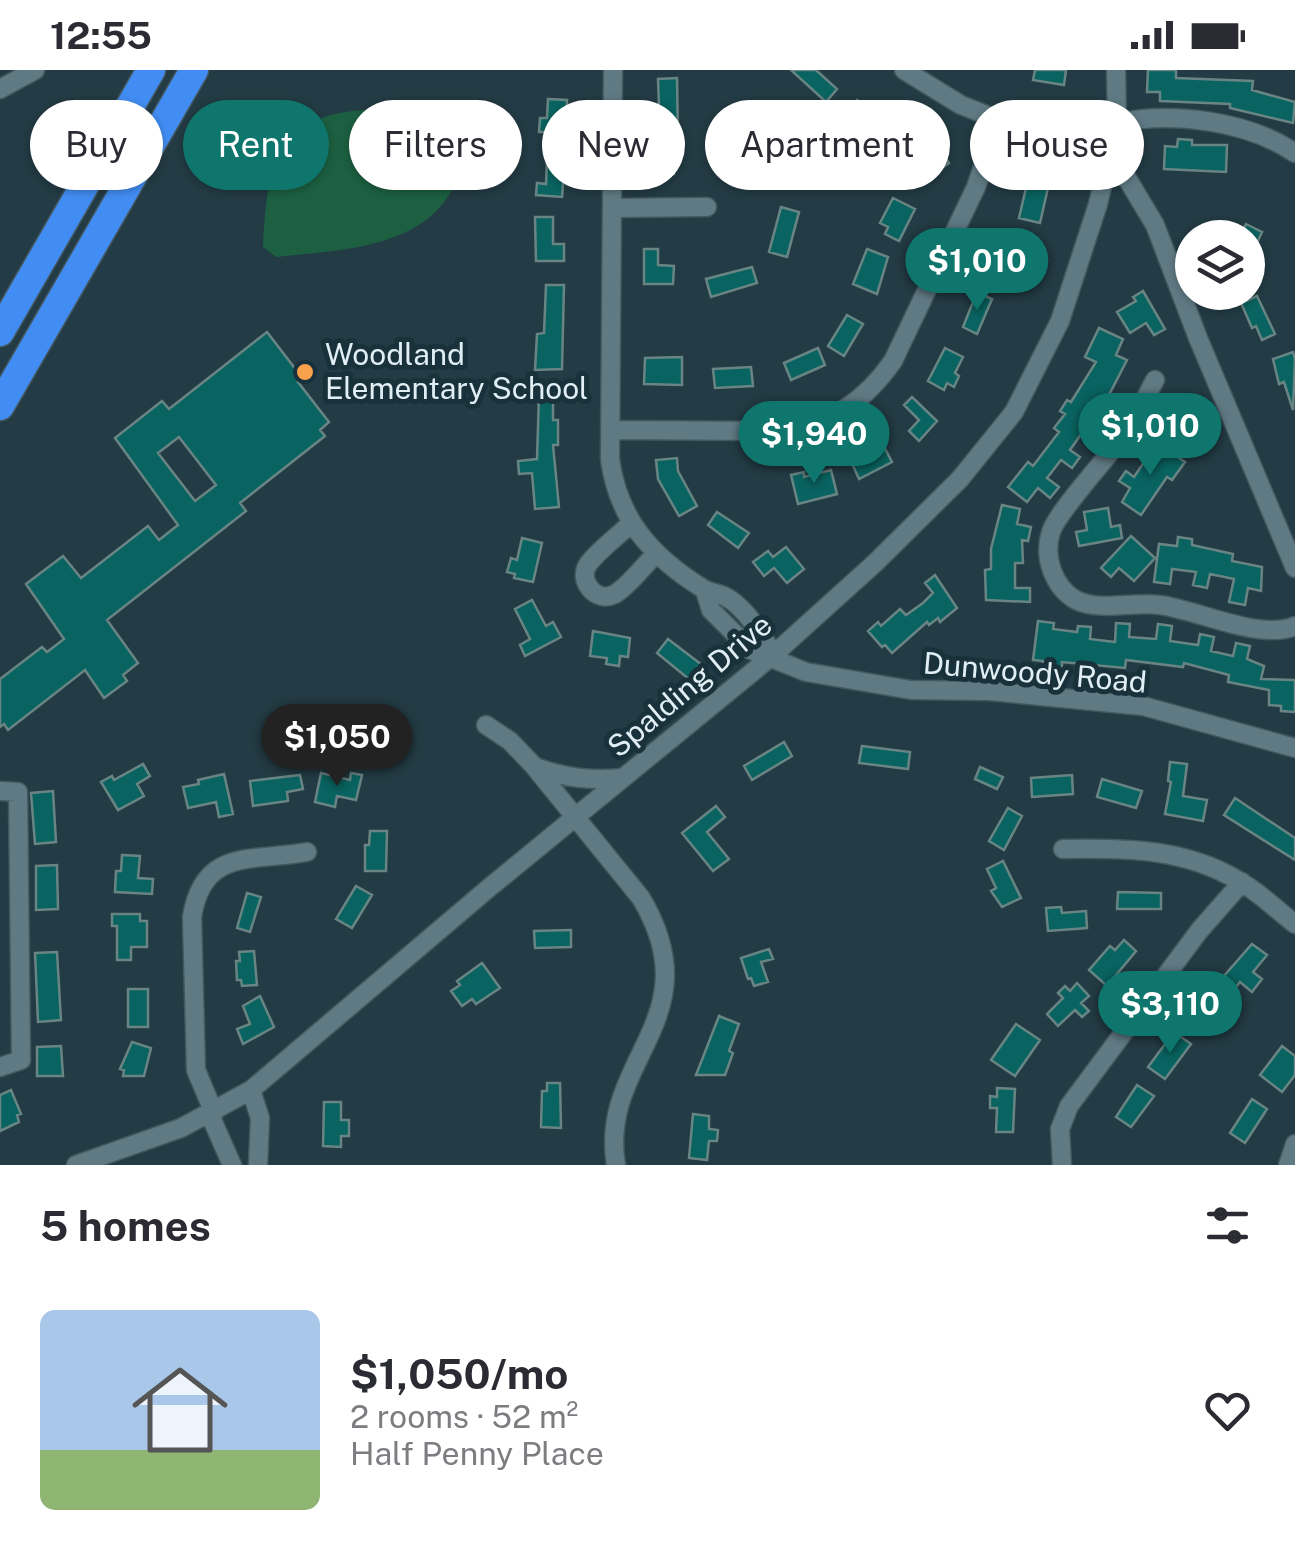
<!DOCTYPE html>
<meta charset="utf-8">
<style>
:root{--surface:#fff;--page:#f2f2f3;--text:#2b2b33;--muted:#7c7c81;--line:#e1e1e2;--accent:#0f766e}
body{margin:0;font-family:"Public Sans",sans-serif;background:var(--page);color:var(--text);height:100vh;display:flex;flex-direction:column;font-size:38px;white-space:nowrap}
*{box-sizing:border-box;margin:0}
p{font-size:32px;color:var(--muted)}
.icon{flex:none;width:55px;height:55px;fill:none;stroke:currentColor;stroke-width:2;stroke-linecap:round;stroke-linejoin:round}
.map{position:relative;height:1095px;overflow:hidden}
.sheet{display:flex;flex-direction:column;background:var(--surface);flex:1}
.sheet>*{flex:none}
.banner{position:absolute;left:30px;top:30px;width:1235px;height:90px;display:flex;gap:20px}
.tools{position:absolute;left:1175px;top:150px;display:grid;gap:20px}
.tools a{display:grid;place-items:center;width:90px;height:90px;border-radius:50%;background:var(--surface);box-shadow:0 2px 8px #0004;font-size:50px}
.price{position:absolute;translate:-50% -85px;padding:0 22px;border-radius:35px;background:var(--accent);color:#fff;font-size:32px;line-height:65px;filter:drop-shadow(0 2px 5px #0008)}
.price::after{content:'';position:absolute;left:50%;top:60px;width:30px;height:22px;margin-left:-15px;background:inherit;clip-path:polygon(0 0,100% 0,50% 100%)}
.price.active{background:#222;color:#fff}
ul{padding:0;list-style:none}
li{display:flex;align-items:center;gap:30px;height:250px;padding:0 40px}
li+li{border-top:2px solid var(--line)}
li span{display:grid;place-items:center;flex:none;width:280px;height:200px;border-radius:15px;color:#555}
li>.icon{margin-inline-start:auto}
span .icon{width:120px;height:120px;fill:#fffc;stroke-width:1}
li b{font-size:42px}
h2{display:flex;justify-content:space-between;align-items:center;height:120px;padding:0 40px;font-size:42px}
.tag{padding:0 35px;border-radius:45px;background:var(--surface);box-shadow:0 2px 8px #0004;font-size:35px;line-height:90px}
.tag.active{background:var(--accent);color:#fff}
.status{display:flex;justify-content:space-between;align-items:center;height:70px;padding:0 50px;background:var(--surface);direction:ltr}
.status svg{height:28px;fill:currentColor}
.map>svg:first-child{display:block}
</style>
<div class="status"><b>12:55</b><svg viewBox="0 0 49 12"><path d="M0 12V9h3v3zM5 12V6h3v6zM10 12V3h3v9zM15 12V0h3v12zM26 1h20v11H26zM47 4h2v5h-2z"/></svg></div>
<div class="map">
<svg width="1295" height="1095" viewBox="0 0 1295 1095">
<rect width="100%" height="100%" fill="#233b44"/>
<path fill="#1c6041" d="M365,40C386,41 425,40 443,50C453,55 455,66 458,76C467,113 438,148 406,162C365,181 320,182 276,187L263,177C267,99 275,45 365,40Z"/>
<path fill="#096360" stroke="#688584" stroke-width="2.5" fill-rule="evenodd" d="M791,0H816L837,19L826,32Z
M1035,0H1066L1064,15L1033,10Z
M1148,0H1176V8L1253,11L1252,20L1295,32L1293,53L1230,38V34L1160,31V22H1147Z
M677,8L678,70H673L674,104L650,105L648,65H660L658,9Z
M548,29L567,30L566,69H548L549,62H539L540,48H547Z
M857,30L890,49L881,64L862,53L858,59L845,52Z
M927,61L949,93L934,104L912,71Z
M768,69L783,89L790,83L798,93L775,110L754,80Z
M1178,69L1192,70V75H1227L1226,102L1164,99L1165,76L1177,77Z
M547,89L565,90L562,127L536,125L537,113L546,114Z
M1032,92L1053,96L1040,153L1019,148Z
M893,128L915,139L899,171L885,164L888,157L880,153Z
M781,137L799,142L787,187L769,182Z
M535,147H553V174H564V191H536Z
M1246,154L1262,162L1248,192V168H1239Z
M1002,160L1019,167L1003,207L986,200Z
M644,179H658V195L674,196L673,214H644Z
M867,179L888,187L877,224L853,214Z
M752,197L757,213L711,227L706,209Z
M546,215H564L562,299L535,300L537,264L544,263Z
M1143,221L1165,259L1154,265L1146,253L1130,263L1117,242L1136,231L1133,227Z
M977,222L992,229L977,264L963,257Z
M1257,226L1275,264L1262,270L1256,256L1252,258L1241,233Z
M847,245L863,254L844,286L828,276Z
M1099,258L1123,269L1116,285L1127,290L1096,350L1104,355L1096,368L1084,360L1070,380L1080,387L1072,398L1061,390L1047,408L1059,417L1050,428L1038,418L1027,432L1008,417L1028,392L1033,396L1059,362L1054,358L1065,344L1060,341L1067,330L1071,332L1096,292L1085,287Z
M267,262L303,309L298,312L329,352L320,360L325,366L240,433L246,441L107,550L138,593L123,605L127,611L104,628L85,600L8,660L4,654L0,657V609L42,577L47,582L64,569L26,514L63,486L81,508L148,456L159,470L178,455L115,368L162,331L169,339ZM179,367L216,415L195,431L158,383Z
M818,278L825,295L791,310L784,293Z
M945,278L963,287L955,303L959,306L954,317L947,313L944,320L928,311Z
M1293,282L1295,289L1293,340L1284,312L1279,314L1273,289Z
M682,287V315L644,314L645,288Z
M751,297L753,316L715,318L713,299Z
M539,325H553V350H558V375H553L559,437L535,439L532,403L519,404L518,391L537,389Z
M912,327L937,351L919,371L909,361L919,350L904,335Z
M1183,328L1210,365L1200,372L1197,367L1180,379L1166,358L1181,348L1172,336Z
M882,373L892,392L859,409L850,389Z
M1157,373L1185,392L1172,410L1167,407L1141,445L1122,432L1130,418L1119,411L1126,401L1134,407Z
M677,388L678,401L697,436L679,446L658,409L656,390Z
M831,400L837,424L798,434L791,405L804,402V407Z
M1002,435L1020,439L1017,454L1031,457L1028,471L1022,470L1023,493H1015V518H1030V532L986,530L985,500L991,499V479Z
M1108,438L1111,457L1120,455L1122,468L1079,476L1076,462L1087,460L1084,442Z
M717,442L749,463L738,478L708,455Z
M1131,466L1155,488L1134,511L1119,498L1111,507L1101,498Z
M1178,467L1192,469V475L1233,484L1232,491L1262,497L1261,521L1248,518L1245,535L1229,532L1234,509L1210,504L1207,518L1193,515L1196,502L1172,499L1170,514L1154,512L1159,474L1177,476Z
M522,468L542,473L533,512L514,508L515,504L507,502L511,488L517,490Z
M786,477L804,499L787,513L774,498L764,506L753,492L768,481L773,487Z
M935,505L957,538L940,552L938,548L929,555L927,552L892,583L885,575L882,577L868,561L878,552L881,556L900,539L906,545L923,533L933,523L925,513Z
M532,530L546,556L553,552L561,567L525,586L520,575L530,569L515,539Z
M1038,551L1054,553L1053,559L1077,562L1078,556L1091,557L1090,569L1115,572L1116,553L1130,554L1129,567L1156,569L1158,554L1172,556L1170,571L1198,575L1200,564L1214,567L1211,581L1233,586L1236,573L1250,576L1247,589L1264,596L1261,609L1295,610V642L1281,641V636L1269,635V620L1228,612L1229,605L1184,593L1183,597L1126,590L1125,598L1062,592V599L1042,596L1043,591L1033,590Z
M593,561L630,568L628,587L620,586L619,596L606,594L607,588L590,586Z
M668,569L702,595L690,610L657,583Z
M784,672L792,686L752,710L744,696Z
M862,676L910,682L908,699L859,693Z
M1170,692L1187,694L1183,726L1207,730L1203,751L1165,744L1171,712L1168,711Z
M143,694L150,706L137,714L144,726L118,740L101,712L112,706L114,710Z
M980,697L1003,707L997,719L975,709Z
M321,703L350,710L351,703L362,705L356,730L337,726L335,737L315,732Z
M224,704L233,744L219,747L216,732L188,738L183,717L199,714L198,710Z
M300,705L303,719L287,722L288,731L253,736L250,711Z
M1072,705L1073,724L1032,727L1031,708Z
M1102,709L1142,721L1136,738L1097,727Z
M53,721L56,772L35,774L31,723Z
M1235,728L1295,768V790L1224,745Z
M716,736L725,747L707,762L729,789L713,801L682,763Z
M1008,738L1022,746L1004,780L989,771Z
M370,761H387L386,801H365V775H369Z
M122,785L140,786L138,808L153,809L152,824L115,822L116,801H121Z
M1003,791L1021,828L1002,837L991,821L996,818L987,799Z
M57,795L58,839L36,840V796Z
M356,816L372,825L352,858L336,849Z
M1118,822L1161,823V839H1117Z
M247,823L261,827L250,862L237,858Z
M1061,837L1062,843L1086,841L1087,858L1048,861L1046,838Z
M112,844H140V851H147V877H131V890H117V856H112Z
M571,860V877L535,878L534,861Z
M1124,870L1136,881L1107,916L1089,900L1110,876L1115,880Z
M1252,874L1267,885L1253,902L1262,909L1252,922L1240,912L1217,941L1219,944L1211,954L1194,940Z
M769,879L773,889L761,892L768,912L754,916L751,908L748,909L741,888Z
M254,881L257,915L242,916L241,910H237L236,891H240L239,882Z
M57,882L61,950L38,952L35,883Z
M482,893L500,918L476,934L472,929L462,936L451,921L460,915L457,911Z
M1077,913L1089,926L1081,933L1089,941L1082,947L1075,940L1058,956L1047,944L1063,928L1058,923L1065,916L1070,921Z
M128,919H148V957H128Z
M260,926L274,957L243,974L237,959L250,954L243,936Z
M719,946L739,954L729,981L733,983L725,1005H696Z
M1016,954L1040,970L1015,1006L991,990Z
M1174,962L1191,974L1165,1009L1148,997Z
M132,972L151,978L144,1006H123L124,1000L120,999Z
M61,976L63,1006H37V977Z
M1282,976L1295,986V1005L1282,1022L1260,1005Z
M547,1013H560L561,1058L541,1057L542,1021H547Z
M1137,1015L1154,1026L1131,1057L1116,1047Z
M997,1018L1015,1019L1013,1062H996L997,1038H990V1026L997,1027Z
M11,1020L21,1044L17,1045L19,1052L0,1061V1025Z
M1252,1029L1267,1039L1245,1073L1230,1063Z
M324,1032H341V1050H349V1066H341V1077L323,1076Z
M693,1044L709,1046V1059L718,1060L717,1071H709L707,1090L689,1088Z"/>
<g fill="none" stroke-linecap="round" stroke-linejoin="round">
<defs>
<path id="minor" d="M613,0L610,389C618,449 651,486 702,518C709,523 716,522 724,526C742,534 766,567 772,586
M904,0L961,35L999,50L1112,74
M0,19L35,0
M1117,53C1172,41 1248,51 1295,83
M1113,74L1122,100L1155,155L1198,268L1295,498
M612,138L707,137
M1155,310C1145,328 1137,348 1125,364C1109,386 1057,442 1051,462C1043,486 1053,517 1076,530C1100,542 1134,531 1160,535C1198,540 1260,571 1295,556
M610,360L782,361C832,353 864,332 893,291L976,117L999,50
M630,454C617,467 600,479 589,493C576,510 596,534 615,524C630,515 643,496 656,484
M705,521L711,540L751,580L806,602L911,620L989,621L1143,636L1295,678
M486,655L510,671L533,695L641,828C713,949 598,989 616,1095
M535,697C566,708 590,711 622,708
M0,721L18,722L21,990L0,997
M1063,779C1125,778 1185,778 1239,811C1259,822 1277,840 1295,854
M251,1020L260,1048L258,1095
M214,1043L196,1000L192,847C203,777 253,792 307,782
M210,1045L232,1095
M76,1095L181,1058L251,1020L490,817L772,586L875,493L960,409L1014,342L1060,251L1098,134L1112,74L1117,53L1116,0
M1062,1095L1060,1059L1069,1036L1199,861L1242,812
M1288,1095L1295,1074"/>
<path id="highway" d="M0,262L151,0
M0,336L194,0"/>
</defs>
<use href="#minor" stroke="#42575f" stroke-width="21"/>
<use href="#highway" stroke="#42575f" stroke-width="31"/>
<use href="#minor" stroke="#607a84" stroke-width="18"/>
<use href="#highway" stroke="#428df4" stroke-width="28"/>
</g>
<circle fill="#f8a04b" stroke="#19313a" stroke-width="4" cx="305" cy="302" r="10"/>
<g text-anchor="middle" stroke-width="10" stroke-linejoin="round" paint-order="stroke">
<g font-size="30" fill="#e1eff5" stroke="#19313a" text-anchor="start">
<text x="325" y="295">Woodland<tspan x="325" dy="34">Elementary School</tspan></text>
</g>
<g font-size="30" fill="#e1eff5" stroke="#19313a">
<text transform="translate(1035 603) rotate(5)" y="10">Dunwoody Road</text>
<text transform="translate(690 616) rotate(-40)" y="10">Spalding Drive</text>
</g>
</g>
</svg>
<div class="tools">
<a><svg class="icon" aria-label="layers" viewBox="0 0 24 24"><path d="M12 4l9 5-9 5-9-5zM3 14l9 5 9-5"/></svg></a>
</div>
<b class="price" style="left:977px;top:243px">$1,010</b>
<b class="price" style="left:1150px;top:408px">$1,010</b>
<b class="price" style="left:814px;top:416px">$1,940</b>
<b class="price active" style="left:337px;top:719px">$1,050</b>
<b class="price" style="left:1170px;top:986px">$3,110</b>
<div class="banner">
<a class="tag">Buy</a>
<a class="tag active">Rent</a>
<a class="tag">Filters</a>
<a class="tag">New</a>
<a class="tag">Apartment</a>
<a class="tag">House</a>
</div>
</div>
<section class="sheet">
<h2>5 homes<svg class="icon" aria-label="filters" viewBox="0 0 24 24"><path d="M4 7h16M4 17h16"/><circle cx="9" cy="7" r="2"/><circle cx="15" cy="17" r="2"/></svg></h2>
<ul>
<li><span style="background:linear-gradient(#a9c7e8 70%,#8fb573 0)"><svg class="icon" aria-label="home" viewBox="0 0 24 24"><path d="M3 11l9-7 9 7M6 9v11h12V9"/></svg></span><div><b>$1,050/mo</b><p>2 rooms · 52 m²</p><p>Half Penny Place</p></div><svg class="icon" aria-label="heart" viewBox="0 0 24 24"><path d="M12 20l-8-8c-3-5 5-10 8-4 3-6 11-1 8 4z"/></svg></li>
</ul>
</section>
